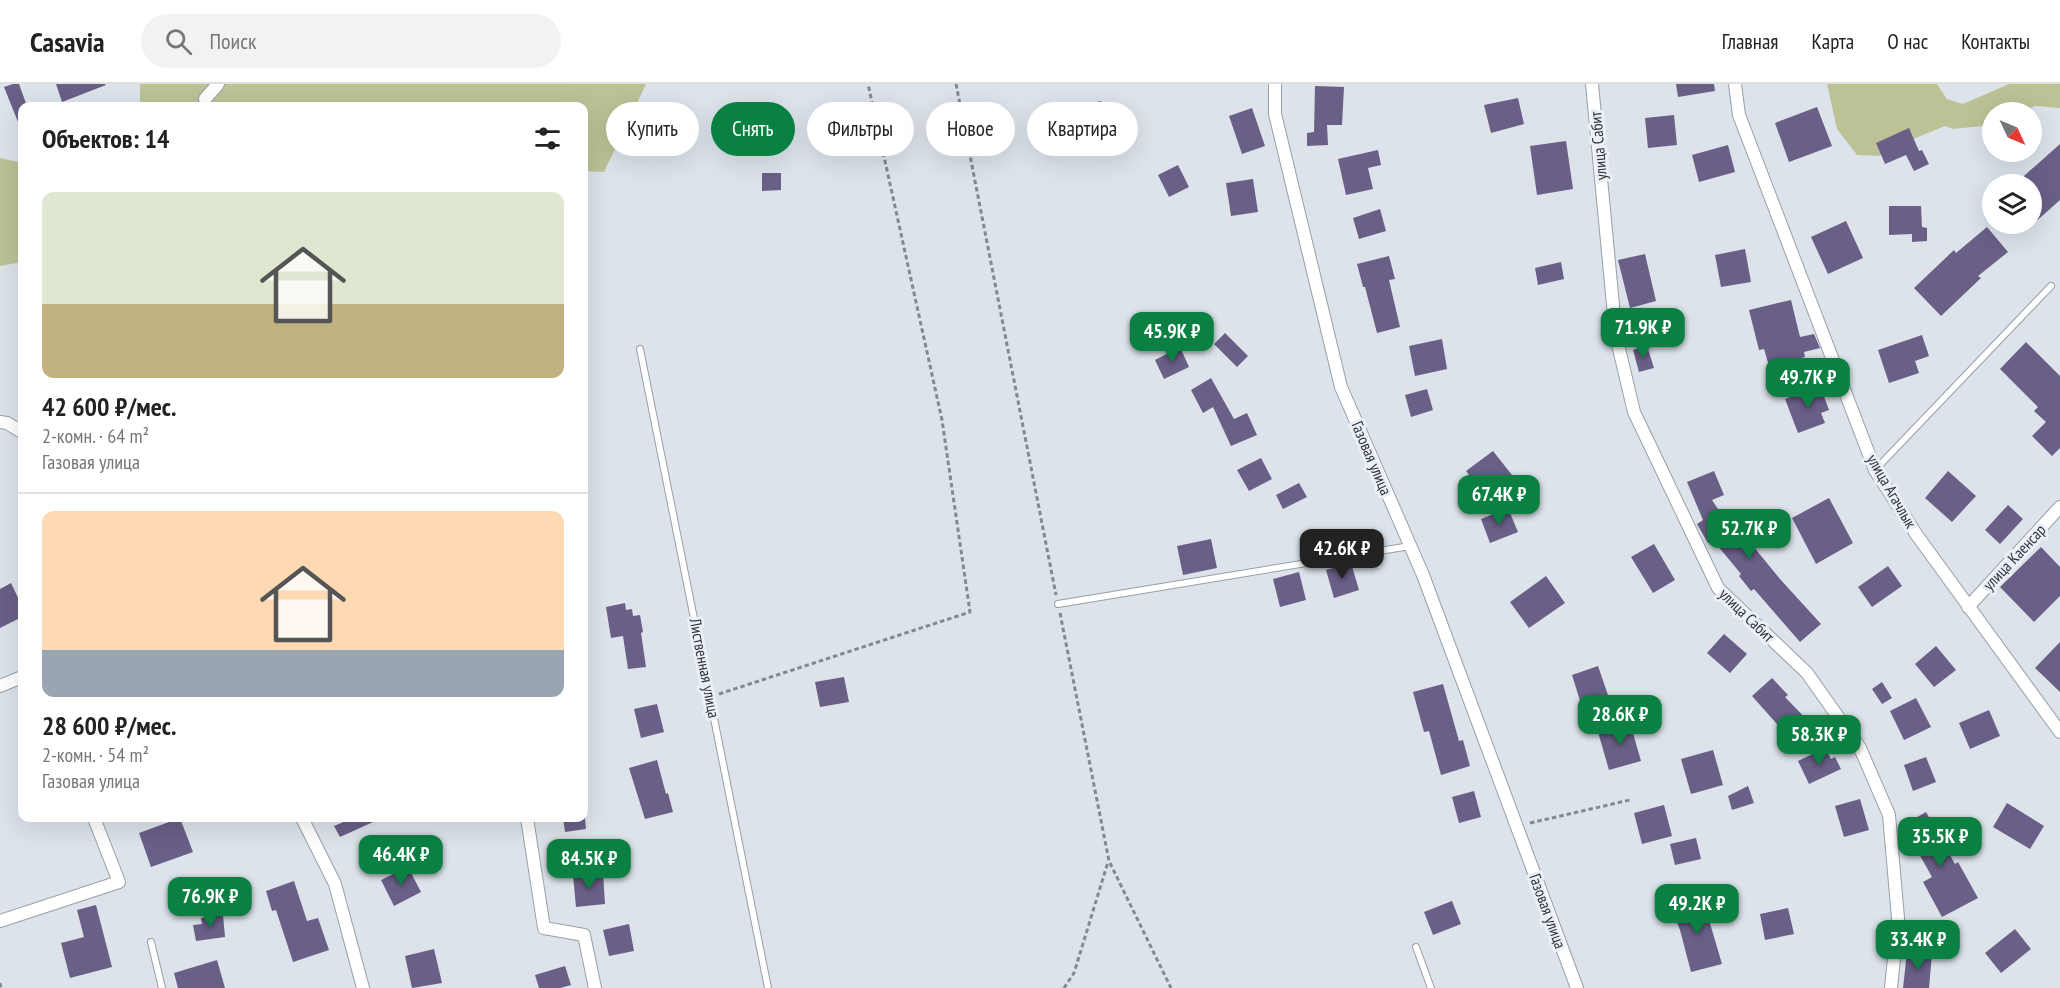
<!DOCTYPE html>
<html lang="ru">
<meta charset="utf-8">
<style>
:root{--surface:#fff;--page:#f2f2f2;--text:#222;--muted:#767676;--line:#e0e0e0;--accent:#0b8043}
body{margin:0;font-family:"PT Sans Narrow",sans-serif;background:var(--page);color:var(--text);height:100vh;display:flex;flex-direction:column;font-size:22px;white-space:nowrap}
*{box-sizing:border-box;margin:0}
p{font-size:20px;color:var(--muted)}
.icon{flex:none;width:33px;height:33px;fill:none;stroke:currentColor;stroke-width:2;stroke-linecap:round;stroke-linejoin:round}
.map{position:relative;flex:1;overflow:hidden}
.sheet{position:absolute;left:18px;top:18px;width:570px;height:720px;display:flex;flex-direction:column;background:var(--surface);border-radius:12px;box-shadow:0 6px 24px #0002}
.sheet>*{flex:none}
.guide{position:absolute;left:606px;top:18px;width:570px;height:54px;display:flex;gap:12px}
.needle{width:39px;rotate:134deg}
.buttons{position:absolute;left:1982px;top:18px;display:grid;gap:12px}
.buttons a{display:grid;place-items:center;width:60px;height:60px;border-radius:50%;background:var(--surface);box-shadow:0 6px 24px #0002;font-size:30px}
.price{position:absolute;translate:-50% -51px;padding:0 14px;border-radius:12px;background:var(--accent);color:#fff;font-size:20px;line-height:39px;filter:drop-shadow(0 2px 3px #0008)}
.price::after{content:'';position:absolute;left:50%;top:36px;width:18px;height:14px;margin-left:-9px;background:inherit;clip-path:polygon(0 0,100% 0,50% 100%)}
.price.active{background:#222;color:#fff}
ul{padding:0;list-style:none}
li{display:grid;align-content:center;gap:12px;height:318px;padding:0 24px}
li+li{border-top:2px solid var(--line)}
li span{display:grid;place-items:center;height:186px;border-radius:12px;color:#555}
li>.icon{margin-inline-start:auto}
span .icon{width:108px;height:108px;fill:#fffc;stroke-width:1}
li b{font-size:26px}
h2{display:flex;justify-content:space-between;align-items:center;height:72px;padding:0 24px;font-size:26px}
.pill{padding:0 21px;border-radius:27px;background:var(--surface);box-shadow:0 6px 24px #0002;font-size:21px;line-height:54px}
.pill.active{background:var(--accent);color:#fff}
header{display:flex;align-items:center;gap:36px;box-sizing:border-box;height:84px;padding:0 30px;background:var(--surface);border-bottom:2px solid var(--line)}
header strong{font-size:28px}
nav{display:flex;gap:33px;margin-inline-start:auto;font-size:21px}
.search{width:420px;height:54px;background:var(--page);display:flex;align-items:center;gap:15px;box-sizing:border-box;padding:0 21px;border-radius:33px;color:var(--muted);font-size:22px}
.map>svg:first-child{display:block}
</style>
<header>
<strong>Casavia</strong>
<div class="search"><svg class="icon" aria-label="search" viewBox="0 0 24 24"><circle cx="10" cy="10" r="6"/><path d="M15 15l6 6"/></svg>Поиск</div>
<nav><a>Главная</a><a>Карта</a><a>О нас</a><a>Контакты</a></nav>
</header>
<div class="map">
<svg width="2060" height="904" viewBox="0 0 2060 904">
<rect width="100%" height="100%" fill="#dce3ea"/>
<path fill="#bcc296" d="M140,0H646L604,88L584,87V22H140Z
M1827,0H1937L1947,15L1963,20L2009,0H2060V24L2035,22L2021,28H1992V41L1953,45L1945,42L1896,62L1879,72L1857,71L1837,45Z
M0,74L22,79V178L0,182Z"/>
<path fill="#6a5f87" d="M13,0H19L27,22H22V48L4,3Z
M56,0H105L106,1L62,18Z
M1676,0H1714L1715,7L1678,13Z
M1315,2L1344,3L1342,41H1327L1328,61L1307,62V49L1314,48Z
M1518,14L1524,40L1491,49L1484,21Z
M1101,17L1105,34L1083,39L1079,22Z
M1817,23L1832,62L1789,78L1775,39Z
M1252,24L1265,62L1242,70L1229,32Z
M1674,31L1677,61L1648,64L1645,34Z
M1909,44L1919,67L1922,66L1929,80L1914,87L1906,71L1885,80L1876,59Z
M1566,57L1573,105L1537,111L1530,62Z
M2060,60V116L2031,142V100H2015Z
M1728,61L1735,88L1699,98L1692,71Z
M1378,66L1381,81L1368,84L1373,105L1346,111L1338,75Z
M1178,81L1189,103L1169,113L1158,91Z
M762,89H781V106L762,107Z
M1253,95L1258,128L1231,132L1226,99Z
M1889,122H1921L1922,143L1927,144V157L1912,158V150L1889,151Z
M1380,125L1386,147L1359,155L1353,134Z
M1846,137L1863,174L1828,190L1811,153Z
M1987,143L2008,168L1978,192L1981,194L1941,232L1914,204L1954,166L1956,169Z
M1745,165L1751,198L1721,203L1715,171Z
M1645,170L1656,217L1630,224L1618,176Z
M1389,172L1395,195L1389,196L1400,243L1377,249L1365,203H1363L1357,180Z
M1561,178L1564,195L1538,201L1535,184Z
M1791,216L1800,253L1814,250L1820,264L1804,268L1805,273L1769,282L1764,265L1759,266L1749,226Z
M1225,249L1248,272L1237,283L1214,260Z
M1922,251L1929,272L1915,277L1919,289L1889,299L1878,266Z
M1442,255L1447,285L1415,292L1409,262Z
M2026,258L2060,292V364L2052,372L2032,352L2046,338L2034,327L2038,323L2000,285Z
M1647,262L1654,284L1639,288L1633,266Z
M1180,263L1189,283L1164,295L1155,276Z
M1211,294L1234,335L1247,329L1257,351L1231,362L1213,323L1203,329L1191,306Z
M1820,302L1829,326L1821,329L1825,339L1798,349L1785,315Z
M1427,305L1433,326L1411,333L1405,311Z
M1493,367L1512,391L1485,412L1466,387Z
M1261,374L1272,395L1249,407L1237,386Z
M1714,387L1724,411L1712,416L1738,456L1744,451L1780,495L1821,540L1800,558L1754,505L1751,507L1739,492L1741,490L1713,456L1708,459L1698,442L1697,440L1703,436L1687,398Z
M1948,387L1976,412L1952,438L1925,414Z
M1299,399L1307,413L1283,425L1276,411Z
M1829,414L1853,459L1816,480L1792,434Z
M2008,421L2023,435L2000,460L1985,446Z
M1508,424L1518,448L1490,459L1481,435Z
M1211,455L1217,484L1183,491L1177,462Z
M1654,460L1675,496L1653,509L1631,473Z
M2041,463L2060,483V512L2034,538L2000,503Z
M1351,479L1359,506L1334,514L1326,486Z
M1888,482L1902,502L1872,523L1858,503Z
M1299,488L1306,516L1280,523L1273,495Z
M1546,492L1565,519L1529,544L1510,518Z
M11,499L22,522V533L0,544V505Z
M625,519L626,526L632,525L633,532L640,531L643,548L641,549L646,583L628,585L623,552L611,554L606,523Z
M1724,550L1747,570L1730,589L1707,569Z
M2060,558V608L2035,584Z
M1936,562L1956,586L1934,603L1915,580Z
M1598,582L1609,614L1582,623L1572,591Z
M844,593L849,618L820,623L815,598Z
M1772,594L1788,611L1785,613L1810,639L1791,656L1752,612Z
M1882,598L1892,614L1882,620L1872,605Z
M1443,600L1459,657L1463,656L1470,682L1441,691L1429,647L1424,648L1413,608Z
M1916,614L1931,643L1904,656L1890,627Z
M657,620L664,648L641,654L634,625Z
M1989,626L2000,652L1970,665L1959,639Z
M1630,639L1641,677L1609,686L1598,648Z
M1825,664L1831,675L1835,673L1841,685L1809,700L1798,677Z
M1713,666L1723,701L1691,710L1681,675Z
M1926,673L1936,698L1913,707L1904,681Z
M657,676L666,710L668,709L673,728L645,735L629,684Z
M1748,702L1754,719L1732,726L1728,712Z
M1474,707L1481,733L1459,739L1452,713Z
M1860,715L1869,746L1844,753L1835,722Z
M2007,719L2044,742L2030,765L1993,743Z
M1664,721L1672,752L1642,760L1634,729Z
M1926,728L1955,780L1958,778L1978,814L1942,833L1923,798L1932,793L1903,741Z
M180,734L193,768L151,783L139,749Z
M353,734H382L340,753L334,742Z
M563,734H585L586,745L565,748Z
M1696,754L1701,775L1675,781L1670,760Z
M408,783L421,808L394,822L381,796Z
M603,789L605,820L576,823L573,791Z
M294,797L307,837L318,834L329,866L293,878L276,826L272,827L266,807Z
M1702,812L1722,880L1691,888L1680,846L1671,823Z
M1452,817L1461,840L1433,851L1424,828Z
M96,821L112,883L70,894L61,859L84,853L77,826Z
M1788,824L1794,850L1765,856L1760,830Z
M223,831L225,853L196,857L193,841L202,840L201,834Z
M629,840L634,867L609,872L603,846Z
M2015,845L2031,865L2001,889L1985,869Z
M434,865L442,899L412,904L405,872Z
M1907,868L1932,870L1929,904H1903Z
M217,876L225,904H178L174,889Z
M565,882L571,901L560,904H539L535,891Z"/>
<g fill="none" stroke-linecap="round" stroke-linejoin="round">
<defs>
<path id="lane" d="M640,265L768,904
M1875,386L2051,202
M1058,520L1410,462
M151,858L162,904
M1416,863L1431,904"/>
<path id="street" d="M1275,0V30L1341,303L1423,491L1577,904
M1592,0L1616,252L1634,328L1718,504L1807,589L1860,664L1889,731L1898,834L1891,904
M1735,0L1739,31L1875,386L1916,450L2060,648
M205,15L218,0
M0,338L7,339L22,348
M1968,523L2060,423
M0,602L22,593
M302,734L335,800L363,904
M527,734L544,844L584,851L595,904
M0,837L119,798L94,734"/>
</defs>
<use href="#lane" stroke="#989fa5" stroke-width="8"/>
<use href="#street" stroke="#989fa5" stroke-width="14"/>
<path stroke="#84898d" stroke-width="3" stroke-dasharray="4.5 3" stroke-linecap="butt" d="M956,0L1056,511
M1060,529L1109,777L1171,904
M719,610L970,528L942,336L868,0
M1530,739L1630,716
M0,899L1,904
M1064,904L1074,889L1108,778"/>
<use href="#lane" stroke="#fff" stroke-width="6"/>
<use href="#street" stroke="#fff" stroke-width="12"/>
</g>
<g text-anchor="middle" stroke-width="6" stroke-linejoin="round" paint-order="stroke">
<g font-size="16" fill="#303335" stroke="#e9f0f7">
<text transform="translate(1598 62) rotate(-95)" y="6">улица Сабит</text>
<text transform="translate(1372 374) rotate(67)" y="6">Газовая улица</text>
<text transform="translate(1892 407) rotate(60)" y="6">улица Агачлык</text>
<text transform="translate(2014 473) rotate(-47)" y="6">улица Каенсар</text>
<text transform="translate(1747 531) rotate(44)" y="6">улица Сабит</text>
<text transform="translate(705 584) rotate(79)" y="6">Лиственная улица</text>
<text transform="translate(1548 827) rotate(70)" y="6">Газовая улица</text>
</g>
</g>
</svg>
<div class="buttons">
<a><svg class="needle" viewBox="-14 -14 28 28"><path d="M0-13l5 13h-10z" fill="#e53935"/><path d="M0 13l5-13h-10z" fill="#767676"/></svg></a>
<a><svg class="icon" aria-label="layers" viewBox="0 0 24 24"><path d="M12 4l9 5-9 5-9-5zM3 14l9 5 9-5"/></svg></a>
</div>
<b class="price" style="left:1643px;top:275px">71.9K ₽</b>
<b class="price" style="left:1172px;top:279px">45.9K ₽</b>
<b class="price" style="left:1808px;top:325px">49.7K ₽</b>
<b class="price" style="left:1499px;top:442px">67.4K ₽</b>
<b class="price" style="left:1749px;top:476px">52.7K ₽</b>
<b class="price active" style="left:1342px;top:496px">42.6K ₽</b>
<b class="price" style="left:1620px;top:662px">28.6K ₽</b>
<b class="price" style="left:1819px;top:682px">58.3K ₽</b>
<b class="price" style="left:1940px;top:784px">35.5K ₽</b>
<b class="price" style="left:401px;top:802px">46.4K ₽</b>
<b class="price" style="left:589px;top:806px">84.5K ₽</b>
<b class="price" style="left:210px;top:844px">76.9K ₽</b>
<b class="price" style="left:1697px;top:851px">49.2K ₽</b>
<b class="price" style="left:1918px;top:887px">33.4K ₽</b>
<div class="guide">
<a class="pill">Купить</a>
<a class="pill active">Снять</a>
<a class="pill">Фильтры</a>
<a class="pill">Новое</a>
<a class="pill">Квартира</a>
</div>
<section class="sheet">
<h2>Объектов: 14<svg class="icon" aria-label="filters" viewBox="0 0 24 24"><path d="M4 7h16M4 17h16"/><circle cx="9" cy="7" r="2"/><circle cx="15" cy="17" r="2"/></svg></h2>
<ul>
<li><span style="background:linear-gradient(#dfe7d0 60%,#c2b280 0)"><svg class="icon" aria-label="home" viewBox="0 0 24 24"><path d="M3 11l9-7 9 7M6 9v11h12V9"/></svg></span><div><b>42 600 ₽/мес.</b><p>2-комн. · 64 m²</p><p>Газовая улица</p></div></li>
<li><span style="background:linear-gradient(#ffd9b3 75%,#9aa5b1 0)"><svg class="icon" aria-label="home" viewBox="0 0 24 24"><path d="M3 11l9-7 9 7M6 9v11h12V9"/></svg></span><div><b>28 600 ₽/мес.</b><p>2-комн. · 54 m²</p><p>Газовая улица</p></div></li>
</ul>
</section>
</div>
